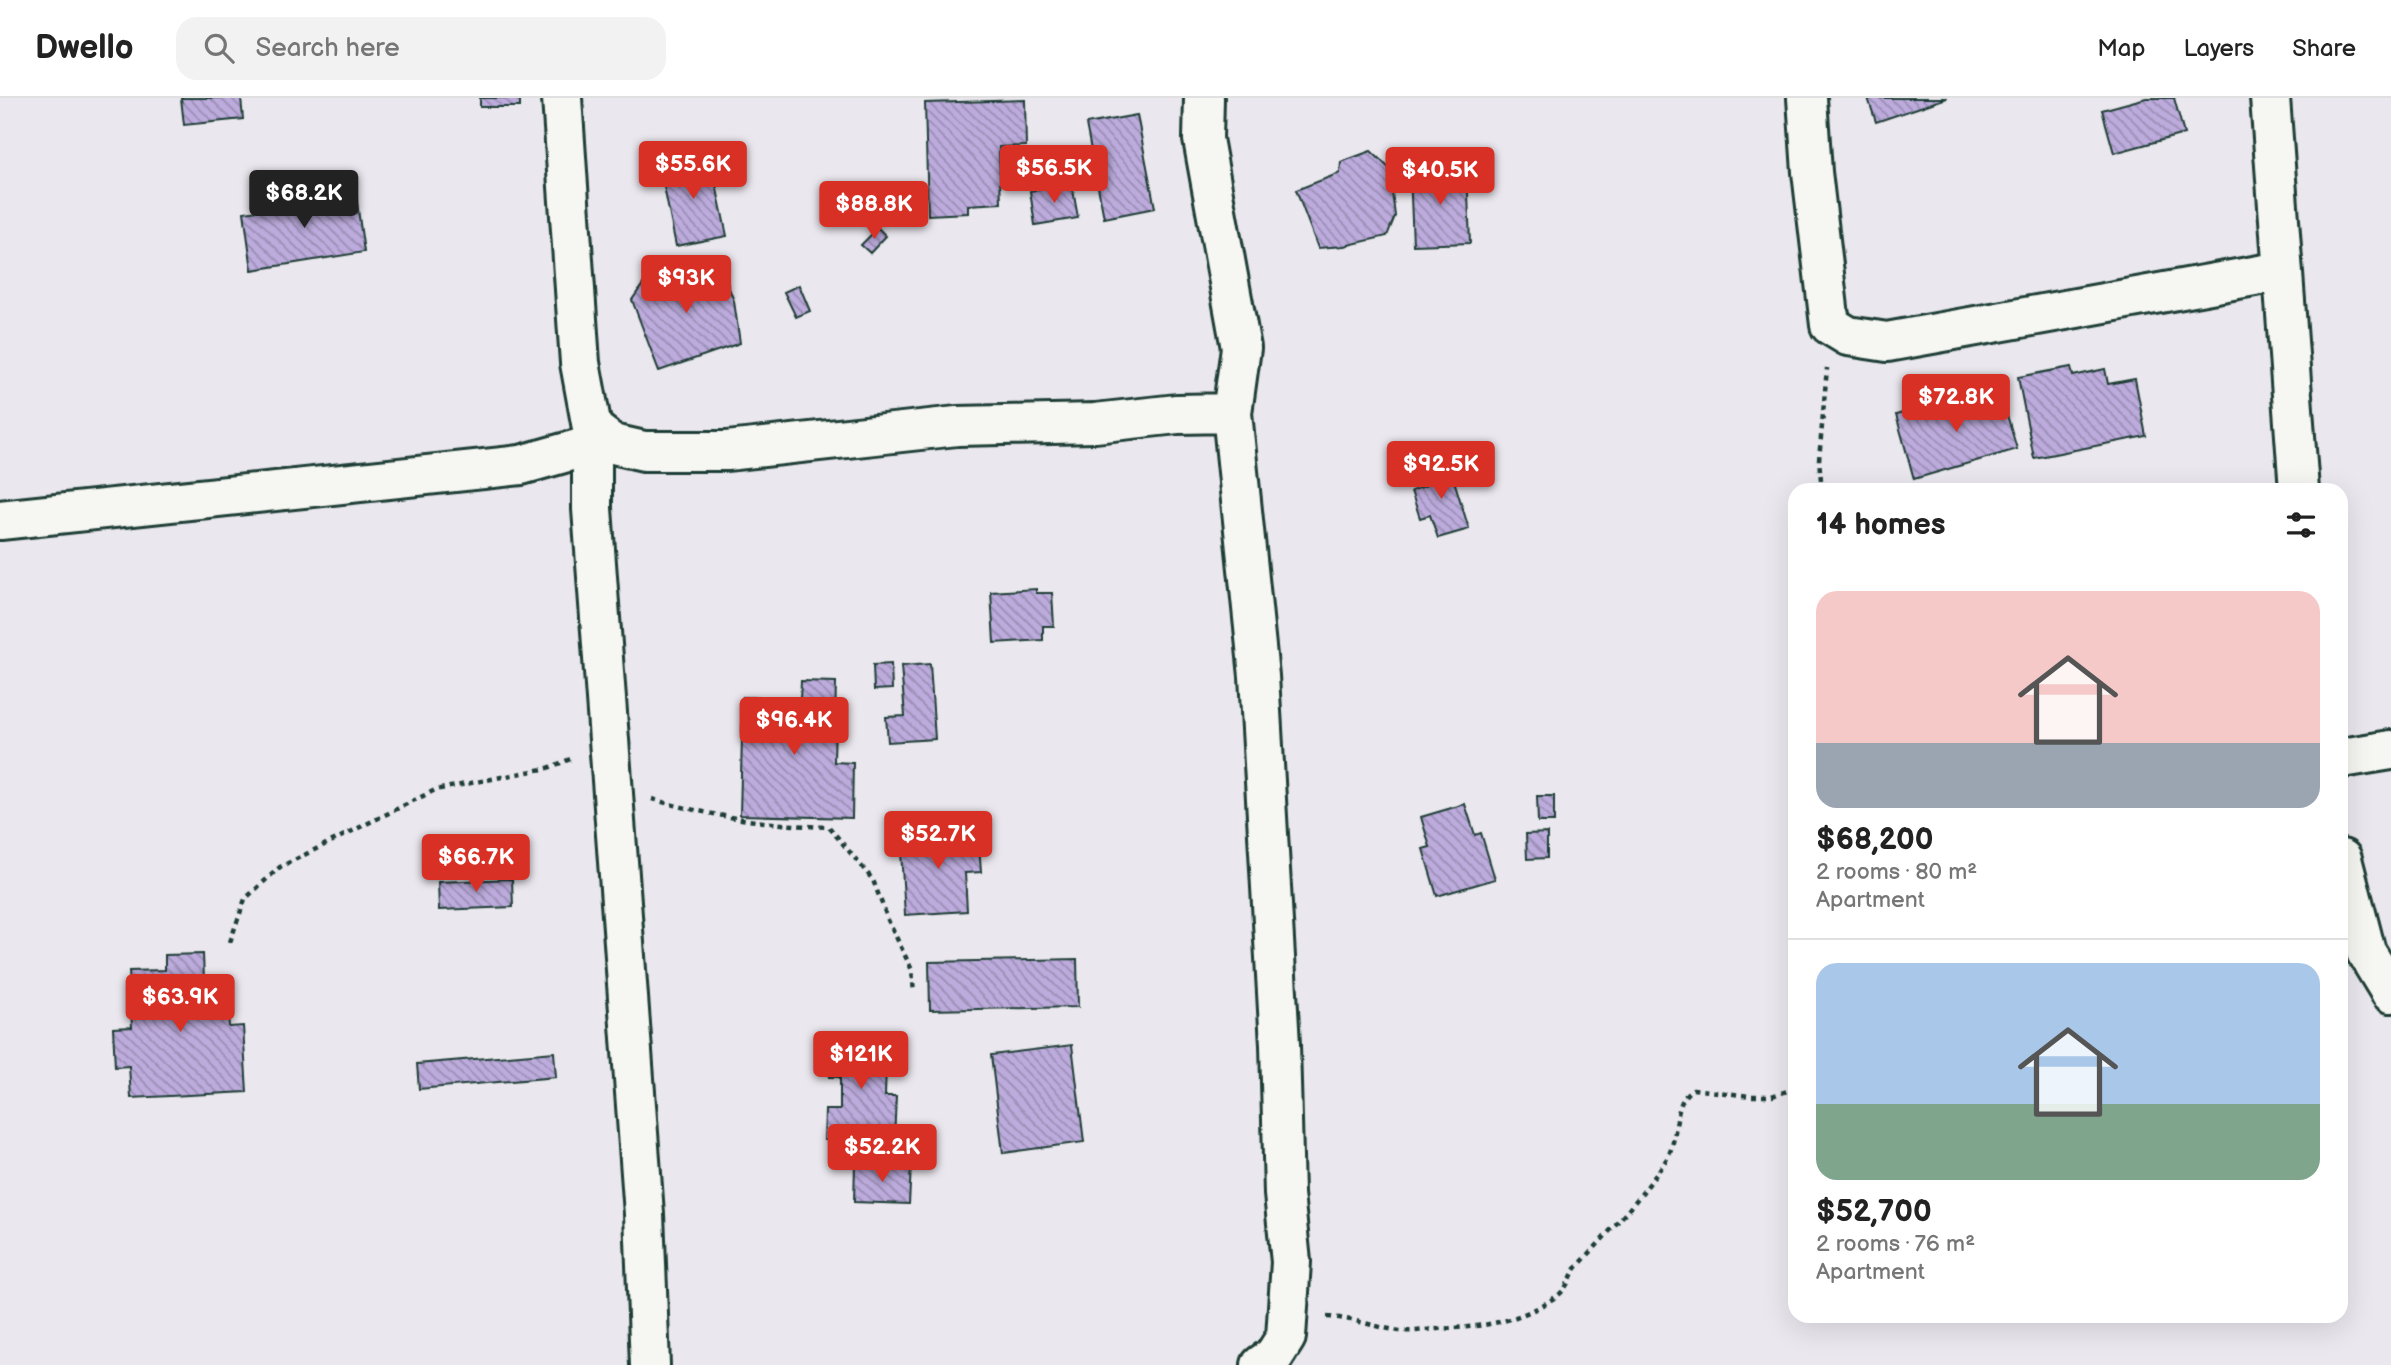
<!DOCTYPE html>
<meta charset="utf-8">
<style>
:root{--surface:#fff;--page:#f2f2f2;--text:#222;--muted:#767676;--line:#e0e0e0;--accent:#d93025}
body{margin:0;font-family:"Balsamiq Sans",sans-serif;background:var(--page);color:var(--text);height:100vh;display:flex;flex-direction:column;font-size:26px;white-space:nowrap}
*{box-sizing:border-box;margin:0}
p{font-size:23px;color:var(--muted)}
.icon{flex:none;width:38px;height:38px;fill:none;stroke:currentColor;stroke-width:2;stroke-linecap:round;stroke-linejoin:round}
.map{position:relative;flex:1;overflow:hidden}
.sheet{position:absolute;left:1788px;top:385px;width:560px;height:840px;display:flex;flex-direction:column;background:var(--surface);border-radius:21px;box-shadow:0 7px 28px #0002}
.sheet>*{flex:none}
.price{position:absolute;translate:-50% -60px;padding:0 16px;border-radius:7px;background:var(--accent);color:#fff;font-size:23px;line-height:46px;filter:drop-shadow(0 2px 4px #0008)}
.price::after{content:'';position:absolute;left:50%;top:42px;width:21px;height:16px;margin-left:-10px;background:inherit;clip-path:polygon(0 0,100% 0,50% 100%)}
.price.selected{background:#222;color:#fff}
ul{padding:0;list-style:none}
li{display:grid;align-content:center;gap:14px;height:371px;padding:0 28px}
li+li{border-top:2px solid var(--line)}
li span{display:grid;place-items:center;height:217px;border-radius:21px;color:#555}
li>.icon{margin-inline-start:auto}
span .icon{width:126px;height:126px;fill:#fffc;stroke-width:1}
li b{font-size:30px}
h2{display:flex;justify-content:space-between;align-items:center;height:84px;padding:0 28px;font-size:30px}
header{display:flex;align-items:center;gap:42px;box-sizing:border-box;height:98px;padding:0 35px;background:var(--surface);border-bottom:2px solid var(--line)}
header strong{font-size:33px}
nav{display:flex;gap:38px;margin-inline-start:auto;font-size:24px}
.search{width:490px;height:63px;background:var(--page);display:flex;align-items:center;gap:18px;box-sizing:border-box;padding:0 24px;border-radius:21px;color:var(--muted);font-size:26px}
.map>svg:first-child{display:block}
</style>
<header>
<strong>Dwello</strong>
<div class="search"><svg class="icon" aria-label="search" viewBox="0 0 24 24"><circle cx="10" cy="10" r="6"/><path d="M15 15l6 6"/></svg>Search here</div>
<nav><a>Map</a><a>Layers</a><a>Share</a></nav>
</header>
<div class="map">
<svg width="2391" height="1267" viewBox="0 0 2391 1267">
<defs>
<pattern id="building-back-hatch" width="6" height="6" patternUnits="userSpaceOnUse" patternTransform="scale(1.75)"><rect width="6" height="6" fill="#bcabdc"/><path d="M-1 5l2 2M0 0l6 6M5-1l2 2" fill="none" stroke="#988cb3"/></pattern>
</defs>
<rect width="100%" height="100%" fill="#eae7ee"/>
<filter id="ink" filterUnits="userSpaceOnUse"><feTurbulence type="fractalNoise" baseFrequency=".0143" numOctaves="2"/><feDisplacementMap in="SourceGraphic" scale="14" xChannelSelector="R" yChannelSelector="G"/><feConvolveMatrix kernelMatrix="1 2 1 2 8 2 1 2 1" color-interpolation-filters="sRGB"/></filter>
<g filter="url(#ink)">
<path fill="url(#building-back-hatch)" stroke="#1f3d34" stroke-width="2" d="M181,0H241L243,21L184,27Z
M480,0H520V9H480Z
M1868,0H1947L1876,24Z
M2146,0H2174L2184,36L2114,55L2102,12Z
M1025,2L1026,48L999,49L1001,105L968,107V115L928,117L925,5Z
M1137,17L1155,110L1104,120L1086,26Z
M1371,53L1389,70L1395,118L1387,138L1344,148L1318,150L1296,92L1340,75L1341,64Z
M710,58L727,138L676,148L660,69Z
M1467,71L1470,145L1413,147L1410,74Z
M1072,86L1078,120L1035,127L1030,93Z
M320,90L322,103L356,97L364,154L252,172L244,114L284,108L282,96Z
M878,130L886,138L870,155L861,147Z
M676,169L724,177L734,203L740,245L659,273L632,202L645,183Z
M799,187L810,213L796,219L784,194Z
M2071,269L2073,278L2105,271L2108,286L2135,281L2146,338L2034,360L2018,279Z
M2000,293L2017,351L1914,381L1896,317L1941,304L1943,310Z
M1448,363L1469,431L1438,440L1430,417L1420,420L1411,393L1425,388L1420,373Z
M1036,491V495H1052L1054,528H1043V542L994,545L991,494Z
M891,566L892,591L874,592L873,567Z
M930,566L935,641L888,644L886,619L905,618L901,568Z
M801,583L836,584L834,664L853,665L852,720L740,717L743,599L800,601Z
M1537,698H1554V724H1538Z
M1465,706L1475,737L1481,735L1495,781L1437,798L1423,751L1430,749L1421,719Z
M978,733L981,774L965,775L967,813L905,817L900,738Z
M1547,735V760L1527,761L1526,736Z
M512,781L513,809L439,812L438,784Z
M203,856L204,881L226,880L229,929L243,928L247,994L131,1000L129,968L115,969L113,930L132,929L129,873L165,872V857Z
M1077,861L1078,909L930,912L929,864Z
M847,935L887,936L885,998H896L894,1043L824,1042L825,1012H840V979H829V950H847Z
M1072,947L1084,1044L1003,1055L991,957Z
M554,954L556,979L419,991L417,966Z
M855,1066L911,1068L909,1106L854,1104Z"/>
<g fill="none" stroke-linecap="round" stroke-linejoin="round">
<defs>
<path id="minor" d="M562,0L580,265L592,330V411L644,1116L650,1267
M1204,0L1203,41L1241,250L1232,315L1259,578L1280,947L1284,1096L1291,1164L1286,1239L1274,1258L1261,1267
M1807,0L1812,74L1830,227L1848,238L1887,244L2282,173
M2270,0L2299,392
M592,330L613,346L644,353H727L957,328L1095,325L1177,316L1232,315
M0,422L521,367L592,347
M2342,660L2391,652
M2342,761L2366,854L2391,895"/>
</defs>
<use href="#minor" stroke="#1f3d34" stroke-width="44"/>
<path stroke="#1f3d34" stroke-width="4.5" stroke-dasharray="5 5" stroke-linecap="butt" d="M1822,392L1819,362L1827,270
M652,701C711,718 767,727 829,729L873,782L888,822L912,872L914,895
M230,844L245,801L280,769L435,692L548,670L573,660
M1327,1219C1353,1220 1375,1229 1400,1233C1411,1234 1425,1232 1437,1231C1482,1229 1518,1225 1557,1198C1568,1191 1570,1177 1578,1168C1609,1134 1641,1100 1666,1062C1680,1040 1672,1002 1693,991L1750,998H1772L1796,990"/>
<use href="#minor" stroke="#f6f6f2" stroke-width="38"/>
</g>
</g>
</svg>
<b class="price" style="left:693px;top:103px">$55.6K</b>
<b class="price" style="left:1054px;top:107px">$56.5K</b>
<b class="price" style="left:1440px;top:109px">$40.5K</b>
<b class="price selected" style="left:304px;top:132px">$68.2K</b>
<b class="price" style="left:874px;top:143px">$88.8K</b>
<b class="price" style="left:686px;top:217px">$93K</b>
<b class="price" style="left:1956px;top:336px">$72.8K</b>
<b class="price" style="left:1441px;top:403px">$92.5K</b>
<b class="price" style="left:794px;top:659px">$96.4K</b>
<b class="price" style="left:938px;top:773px">$52.7K</b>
<b class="price" style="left:476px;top:796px">$66.7K</b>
<b class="price" style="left:180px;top:936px">$63.9K</b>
<b class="price" style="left:861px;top:993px">$121K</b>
<b class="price" style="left:882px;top:1086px">$52.2K</b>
<section class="sheet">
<h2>14 homes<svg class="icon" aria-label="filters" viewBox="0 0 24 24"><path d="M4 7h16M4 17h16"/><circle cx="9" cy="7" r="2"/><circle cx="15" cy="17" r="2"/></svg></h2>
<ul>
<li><span style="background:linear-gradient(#f6c9c9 70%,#9aa5b1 0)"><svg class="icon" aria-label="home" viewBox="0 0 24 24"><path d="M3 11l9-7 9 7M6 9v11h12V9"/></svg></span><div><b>$68,200</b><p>2 rooms · 80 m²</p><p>Apartment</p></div></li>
<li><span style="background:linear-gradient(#a9c7e8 65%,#7fa58c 0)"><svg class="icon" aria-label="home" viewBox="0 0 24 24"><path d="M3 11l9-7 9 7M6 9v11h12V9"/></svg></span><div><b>$52,700</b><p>2 rooms · 76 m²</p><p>Apartment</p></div></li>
</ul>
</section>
</div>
